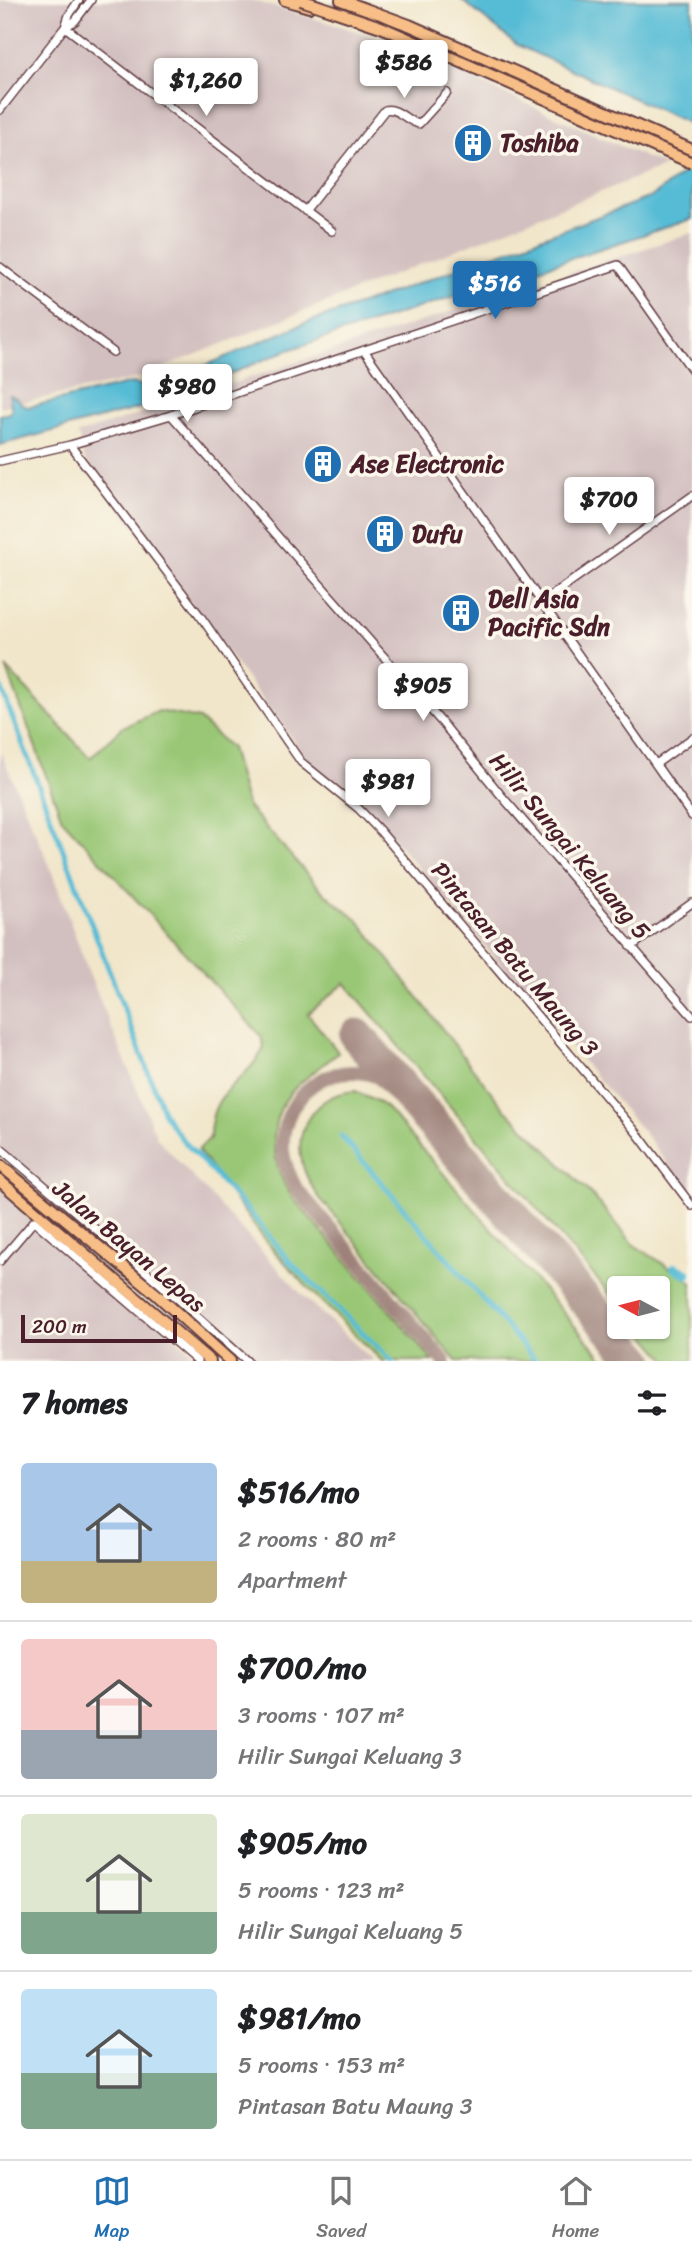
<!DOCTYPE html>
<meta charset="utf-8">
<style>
:root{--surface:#fff;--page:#f6f6f6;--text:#202124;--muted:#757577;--line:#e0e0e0;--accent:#1f6fb2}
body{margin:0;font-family:Sriracha,sans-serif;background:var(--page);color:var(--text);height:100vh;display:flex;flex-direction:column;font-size:26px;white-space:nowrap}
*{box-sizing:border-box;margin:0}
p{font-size:23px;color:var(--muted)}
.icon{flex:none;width:38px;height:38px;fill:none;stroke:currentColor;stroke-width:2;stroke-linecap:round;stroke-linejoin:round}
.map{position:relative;height:1361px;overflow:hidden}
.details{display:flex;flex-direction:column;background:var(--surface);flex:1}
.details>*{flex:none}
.needle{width:46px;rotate:277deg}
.fabs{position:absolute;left:607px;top:1276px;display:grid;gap:14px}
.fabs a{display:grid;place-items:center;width:63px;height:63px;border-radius:7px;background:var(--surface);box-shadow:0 2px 5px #0004;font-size:35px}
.scale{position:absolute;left:21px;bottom:18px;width:156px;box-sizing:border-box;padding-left:7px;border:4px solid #4a1f2b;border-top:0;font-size:19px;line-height:24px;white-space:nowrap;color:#4a1f2b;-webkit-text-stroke:5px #fbf7ec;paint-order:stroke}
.price{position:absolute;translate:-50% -60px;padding:0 16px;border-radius:7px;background:#fff;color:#222;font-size:23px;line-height:46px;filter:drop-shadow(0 2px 4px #0008)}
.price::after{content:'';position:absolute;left:50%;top:42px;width:21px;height:16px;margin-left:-10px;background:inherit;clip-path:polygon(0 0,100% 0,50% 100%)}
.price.selected{background:var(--accent);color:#fff}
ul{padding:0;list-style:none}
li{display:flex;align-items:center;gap:21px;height:175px;padding:0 21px}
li+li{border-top:2px solid var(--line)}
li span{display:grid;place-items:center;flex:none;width:196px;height:140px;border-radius:7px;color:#555}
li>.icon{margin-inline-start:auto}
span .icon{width:84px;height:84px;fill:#fffc;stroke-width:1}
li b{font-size:30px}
h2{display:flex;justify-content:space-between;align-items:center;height:84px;padding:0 21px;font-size:30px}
.tabs{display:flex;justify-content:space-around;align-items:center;height:98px;border-top:2px solid var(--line);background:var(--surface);font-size:19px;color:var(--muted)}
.tabs a{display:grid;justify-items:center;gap:4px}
.tabs .selected{color:var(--accent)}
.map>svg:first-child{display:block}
</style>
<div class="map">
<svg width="692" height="1361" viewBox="0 0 692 1361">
<rect width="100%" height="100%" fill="#fbf7ec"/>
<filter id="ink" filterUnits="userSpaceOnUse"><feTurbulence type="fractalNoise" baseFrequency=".0143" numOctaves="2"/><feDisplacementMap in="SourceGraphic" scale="14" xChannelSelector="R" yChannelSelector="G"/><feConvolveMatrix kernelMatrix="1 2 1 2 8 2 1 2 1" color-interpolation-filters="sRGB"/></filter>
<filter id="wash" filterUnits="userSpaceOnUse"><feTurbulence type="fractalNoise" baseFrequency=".00686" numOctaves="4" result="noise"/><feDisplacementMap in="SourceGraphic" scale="28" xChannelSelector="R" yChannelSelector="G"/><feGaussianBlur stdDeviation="1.57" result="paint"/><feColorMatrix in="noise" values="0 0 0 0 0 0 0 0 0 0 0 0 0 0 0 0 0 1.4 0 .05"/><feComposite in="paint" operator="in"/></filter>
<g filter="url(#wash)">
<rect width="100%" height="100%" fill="#f1e6ca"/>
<path fill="#d2bfbf" d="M0,0H251L381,38L665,166L135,379L0,407Z
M692,233V1197L646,1135L369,810L313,768L84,458L78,434Z
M0,751L49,864L90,976L157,1138L305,1298L374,1361H242L0,1154Z
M0,1184L202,1361H0Z"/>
<path fill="#9ac776" stroke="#727350" stroke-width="2" d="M6,667L90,758L123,727L159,711L199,719L231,748L247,806L323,892L358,920L502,1106L594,1197L634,1245L692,1282V1361H668L638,1327L658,1326V1288H620L619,1305L345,983L308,1014L338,1052C325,1065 309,1074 296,1087C265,1118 270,1164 292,1197L433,1361H382L310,1290L268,1244L198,1150L210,1138C210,1087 244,1086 264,1048L261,1036L62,819Z
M355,1091L375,1100L387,1108L605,1361H456L318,1196C312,1187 306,1177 303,1166C292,1128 316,1094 355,1091Z"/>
<path fill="#57bcd5" stroke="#506e80" stroke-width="2" d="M462,0H692V125L517,45Z
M692,167V219L285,351L166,401L0,445V415L10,413L12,410L9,395C18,396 20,406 29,407L132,383C153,387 152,397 174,379L300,325L384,296L651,197Z"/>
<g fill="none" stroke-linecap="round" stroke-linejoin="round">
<path stroke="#57bcd5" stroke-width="5" d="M0,685L165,1116L181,1138L252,1215L290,1262L392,1361
M341,1136L536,1361"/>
<path stroke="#57bcd5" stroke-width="10" d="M675,1268L687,1274"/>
<path stroke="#9e827a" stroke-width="14" d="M411,1099C399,1089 385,1078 369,1074C320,1062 279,1104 283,1152C285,1166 290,1177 296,1188L444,1361"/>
<path stroke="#9e827a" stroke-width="35" d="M357,1036L638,1361"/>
</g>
</g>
<g filter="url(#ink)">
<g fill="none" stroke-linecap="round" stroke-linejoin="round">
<defs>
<path id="minor" d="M65,27L332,231
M65,27L75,21L91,0
M0,110L65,27L69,15L79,0
M305,211L385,110C398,107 407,122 419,124L447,93
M0,267L113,352
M364,350L692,816
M171,415L444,725L500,794L692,1016
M70,445L201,617L301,762L359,809L380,831L637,1133L692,1206
M0,461L70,445L171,415L618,265L692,370
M542,602L692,496
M656,764L692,738
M631,947L692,903
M0,1148L171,1293L247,1361
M0,1261L34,1221L197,1361"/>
<path id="highway" d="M285,0L309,7
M341,0L409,25L692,150
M0,1165L155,1293L230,1361
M0,1181L210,1361"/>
</defs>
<use href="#minor" stroke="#633d43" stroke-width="10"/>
<use href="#highway" stroke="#633d43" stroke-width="14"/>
<use href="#minor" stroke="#fff" stroke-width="7"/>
<use href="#highway" stroke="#f7be87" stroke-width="10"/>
<defs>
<path id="highway-bridge" d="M301,0L381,27L692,163"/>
</defs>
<use href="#highway-bridge" stroke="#633d43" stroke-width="14" stroke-linecap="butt"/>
<use href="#highway-bridge" stroke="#f7be87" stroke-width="10"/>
</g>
</g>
<defs>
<symbol id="building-disc" viewBox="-11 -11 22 22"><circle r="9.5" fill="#1f6fb2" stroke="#fbf7ec"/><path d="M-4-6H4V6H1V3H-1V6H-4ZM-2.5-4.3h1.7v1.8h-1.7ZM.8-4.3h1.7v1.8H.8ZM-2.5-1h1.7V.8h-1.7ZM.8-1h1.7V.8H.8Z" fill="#fff"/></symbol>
</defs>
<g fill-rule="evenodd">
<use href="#building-disc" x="451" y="121" width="44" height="44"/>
<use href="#building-disc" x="301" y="442" width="44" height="44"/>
<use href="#building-disc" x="363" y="512" width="44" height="44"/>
<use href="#building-disc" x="439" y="591" width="44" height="44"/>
</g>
<g text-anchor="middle" stroke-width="7" stroke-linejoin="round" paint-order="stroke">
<g font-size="24" font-weight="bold" fill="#4a1f2b" stroke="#fbf7ec" text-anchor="start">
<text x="500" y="151">Toshiba</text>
<text x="350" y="472">Ase Electronic</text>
<text x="412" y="542">Dufu</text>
<text x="488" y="607">Dell Asia<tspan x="488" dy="28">Pacific Sdn</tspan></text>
</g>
<g font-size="24" fill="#4a1f2b" stroke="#fbf7ec">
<text transform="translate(570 846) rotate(50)" y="8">Hilir Sungai Keluang 5</text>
<text transform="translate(515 959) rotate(50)" y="8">Pintasan Batu Maung 3</text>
<text transform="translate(129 1246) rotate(40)" y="8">Jalan Bayan Lepas</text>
</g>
</g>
</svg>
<div class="fabs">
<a><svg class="needle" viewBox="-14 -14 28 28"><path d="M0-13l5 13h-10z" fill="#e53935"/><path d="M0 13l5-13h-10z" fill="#757577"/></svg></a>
</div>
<div class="scale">200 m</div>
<b class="price" style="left:404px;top:100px">$586</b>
<b class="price" style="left:206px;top:118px">$1,260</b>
<b class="price selected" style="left:495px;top:321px">$516</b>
<b class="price" style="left:187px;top:424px">$980</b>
<b class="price" style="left:609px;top:537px">$700</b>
<b class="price" style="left:423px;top:723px">$905</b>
<b class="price" style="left:388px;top:819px">$981</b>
</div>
<section class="details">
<h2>7 homes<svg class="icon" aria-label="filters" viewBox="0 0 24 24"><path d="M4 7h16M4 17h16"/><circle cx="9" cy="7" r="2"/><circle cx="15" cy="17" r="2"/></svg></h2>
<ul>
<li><span style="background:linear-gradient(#a9c7e8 70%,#c2b280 0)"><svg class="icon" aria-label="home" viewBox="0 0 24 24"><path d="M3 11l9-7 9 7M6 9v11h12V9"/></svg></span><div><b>$516/mo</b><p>2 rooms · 80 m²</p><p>Apartment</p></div></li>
<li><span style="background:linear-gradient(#f6c9c9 65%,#9aa5b1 0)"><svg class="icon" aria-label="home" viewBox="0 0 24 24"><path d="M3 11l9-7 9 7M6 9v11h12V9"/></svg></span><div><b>$700/mo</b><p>3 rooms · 107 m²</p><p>Hilir Sungai Keluang 3</p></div></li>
<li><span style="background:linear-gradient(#dfe7d0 70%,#7fa58c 0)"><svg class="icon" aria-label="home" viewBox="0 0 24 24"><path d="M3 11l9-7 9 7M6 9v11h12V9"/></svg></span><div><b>$905/mo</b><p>5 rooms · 123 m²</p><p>Hilir Sungai Keluang 5</p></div></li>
<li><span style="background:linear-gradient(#bfe0f5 60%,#7fa58c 0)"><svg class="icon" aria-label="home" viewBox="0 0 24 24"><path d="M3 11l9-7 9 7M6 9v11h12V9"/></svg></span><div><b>$981/mo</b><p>5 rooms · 153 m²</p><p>Pintasan Batu Maung 3</p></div></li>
</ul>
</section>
<nav class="tabs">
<a class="selected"><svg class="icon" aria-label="map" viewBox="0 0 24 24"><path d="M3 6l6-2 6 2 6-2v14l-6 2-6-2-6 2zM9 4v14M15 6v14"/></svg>Map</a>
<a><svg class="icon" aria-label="saved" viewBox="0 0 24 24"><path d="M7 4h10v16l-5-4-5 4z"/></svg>Saved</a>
<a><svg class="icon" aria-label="home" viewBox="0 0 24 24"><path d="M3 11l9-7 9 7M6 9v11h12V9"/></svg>Home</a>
</nav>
